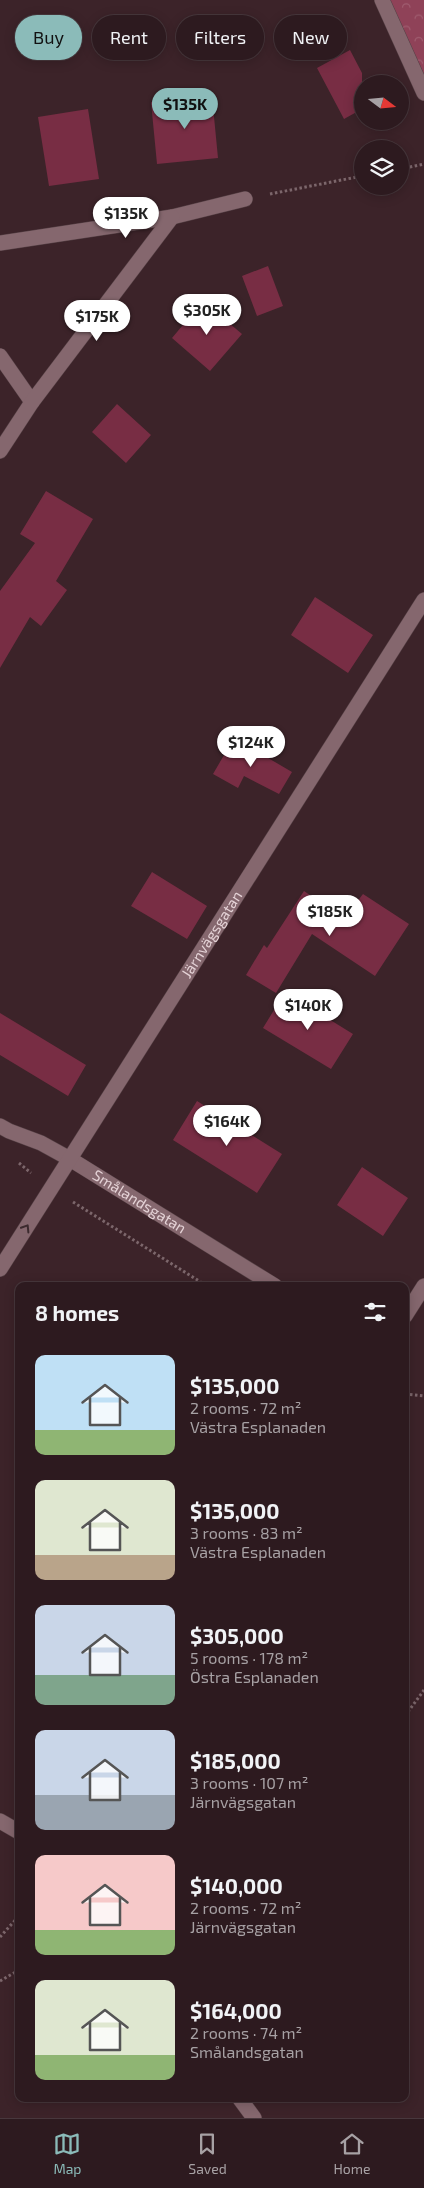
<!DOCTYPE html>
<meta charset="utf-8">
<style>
:root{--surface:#2d1a1f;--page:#39272c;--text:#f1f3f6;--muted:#a7a1a4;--line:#48383d;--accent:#8bbbb9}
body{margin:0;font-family:"Exo 2",sans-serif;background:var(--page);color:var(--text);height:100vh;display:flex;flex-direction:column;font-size:19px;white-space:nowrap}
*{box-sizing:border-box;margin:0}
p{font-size:16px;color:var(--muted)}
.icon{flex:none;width:28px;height:28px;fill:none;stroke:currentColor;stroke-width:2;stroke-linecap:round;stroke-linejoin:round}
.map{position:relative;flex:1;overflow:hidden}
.details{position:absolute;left:15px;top:1282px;width:394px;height:820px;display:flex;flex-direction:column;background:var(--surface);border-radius:10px;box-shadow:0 2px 12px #0003,0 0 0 1px var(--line)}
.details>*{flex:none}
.banner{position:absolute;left:15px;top:15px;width:395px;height:45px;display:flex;gap:10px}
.needle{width:32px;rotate:106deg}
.controls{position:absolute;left:354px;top:75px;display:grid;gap:10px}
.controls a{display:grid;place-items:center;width:55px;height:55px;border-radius:50%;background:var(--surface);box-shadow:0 2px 12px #0003,0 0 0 1px var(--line);font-size:25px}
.price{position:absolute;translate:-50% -42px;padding:0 11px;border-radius:18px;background:#fff;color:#222;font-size:16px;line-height:32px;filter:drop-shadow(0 1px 2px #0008)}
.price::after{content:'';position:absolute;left:50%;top:30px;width:15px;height:11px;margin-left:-8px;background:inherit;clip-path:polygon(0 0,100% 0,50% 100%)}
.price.selected{background:var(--accent);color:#111}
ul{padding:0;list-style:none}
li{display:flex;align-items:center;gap:15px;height:125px;padding:0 20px}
li span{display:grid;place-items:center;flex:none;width:140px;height:100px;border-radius:10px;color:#555}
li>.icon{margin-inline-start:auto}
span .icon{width:60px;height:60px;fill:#fffc;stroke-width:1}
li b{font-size:21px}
h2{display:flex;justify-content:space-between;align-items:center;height:60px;padding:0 20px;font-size:21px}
.tag{padding:0 18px;border-radius:22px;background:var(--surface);box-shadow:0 2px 12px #0003,0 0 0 1px var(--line);font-size:18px;line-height:45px}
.tag.selected{background:var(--accent);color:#111}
.dock{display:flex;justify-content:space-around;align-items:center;height:70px;border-top:1px solid var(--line);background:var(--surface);font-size:14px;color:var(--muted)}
.dock a{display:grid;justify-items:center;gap:2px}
.dock .selected{color:var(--accent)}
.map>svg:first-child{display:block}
</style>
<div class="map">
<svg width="424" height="2118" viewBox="0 0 424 2118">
<defs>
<pattern id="forest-crowns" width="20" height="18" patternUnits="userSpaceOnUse" patternTransform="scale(1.25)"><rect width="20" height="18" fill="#8f4258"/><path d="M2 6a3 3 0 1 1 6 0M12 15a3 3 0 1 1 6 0" fill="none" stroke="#9f5c6f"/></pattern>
</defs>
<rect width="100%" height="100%" fill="#3c2329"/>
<path fill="url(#forest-crowns)" d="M390,0H424V81L414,67Z"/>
<path fill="#782d44" d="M350,50L362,73V109L344,119L317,68Z
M212,96L218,158L157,164L151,102Z
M88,109L99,179L49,186L38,117Z
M268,266L283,306L257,316L242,276Z
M203,301L242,334L210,371L172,338Z
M117,404L151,435L126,463L92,432Z
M46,491L93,519L56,581L67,590L41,626L30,617L0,668V591L35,543L20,534Z
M315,597L373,635L348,673L291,635Z
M234,738L292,772L279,794L244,776L238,788L213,774Z
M152,872L207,906L187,939L131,906Z
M304,891L333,911L341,899L353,907L363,894L409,924L375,976L312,934L276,993L246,975L264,945L267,948Z
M285,992L353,1034L331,1069L263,1028Z
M0,1013L86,1065L68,1096L0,1055Z
M197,1101L282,1154L257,1193L173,1140Z
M362,1167L408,1198L383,1236L337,1205Z"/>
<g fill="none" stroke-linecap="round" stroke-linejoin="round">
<defs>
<path id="service" d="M0,356L32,402"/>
<g id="minor">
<path d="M382,0L424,93"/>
<path d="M0,243L172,217L245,199"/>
<path d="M0,451L32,402L172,217"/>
<path id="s1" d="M0,1126L9,1131L41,1143L70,1159L275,1286"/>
<path id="s2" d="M0,1269L424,600"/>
<path d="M405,1316L424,1286"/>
<path d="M0,1821L19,1832"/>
<path d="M240,2099L254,2118"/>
</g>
</defs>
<use href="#service" stroke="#554045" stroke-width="16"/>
<use href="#minor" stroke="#554045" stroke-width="16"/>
<path stroke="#7c666b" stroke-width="3" stroke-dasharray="2.5 2.5" stroke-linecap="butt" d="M400,169L424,164
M270,194L362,176
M19,1163L31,1173
M73,1202L207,1286
M405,1394L424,1396
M405,1716L424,1690
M0,1937L19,1916
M0,1981L19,1970"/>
<use href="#service" stroke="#85676e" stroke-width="15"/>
<use href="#minor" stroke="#85676e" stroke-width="15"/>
</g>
<defs><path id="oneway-chevron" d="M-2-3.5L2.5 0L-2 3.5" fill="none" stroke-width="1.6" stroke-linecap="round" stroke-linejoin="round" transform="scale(1.25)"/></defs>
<use stroke="#3c2a2e" href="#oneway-chevron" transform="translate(26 1228) rotate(-58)"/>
<g text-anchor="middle" stroke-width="5" stroke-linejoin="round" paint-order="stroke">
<g font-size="15" fill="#e5d3d7" stroke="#1c1013">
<text dy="5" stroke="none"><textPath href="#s2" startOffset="396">Järnvägsgatan</textPath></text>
<text dy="5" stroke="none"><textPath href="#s1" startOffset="159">Smålandsgatan</textPath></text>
</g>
</g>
</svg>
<div class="controls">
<a><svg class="needle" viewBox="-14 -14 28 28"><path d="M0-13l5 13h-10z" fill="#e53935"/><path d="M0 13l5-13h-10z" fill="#a7a1a4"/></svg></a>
<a><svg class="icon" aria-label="layers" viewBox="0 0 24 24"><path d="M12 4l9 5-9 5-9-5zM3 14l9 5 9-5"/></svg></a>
</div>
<b class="price selected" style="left:185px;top:130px">$135K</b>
<b class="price" style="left:126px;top:239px">$135K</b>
<b class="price" style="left:207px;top:336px">$305K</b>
<b class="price" style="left:97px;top:342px">$175K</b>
<b class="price" style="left:251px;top:768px">$124K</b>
<b class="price" style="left:330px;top:937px">$185K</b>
<b class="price" style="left:308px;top:1031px">$140K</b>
<b class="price" style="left:227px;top:1147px">$164K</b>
<div class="banner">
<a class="tag selected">Buy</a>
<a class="tag">Rent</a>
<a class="tag">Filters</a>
<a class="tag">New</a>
</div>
<section class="details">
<h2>8 homes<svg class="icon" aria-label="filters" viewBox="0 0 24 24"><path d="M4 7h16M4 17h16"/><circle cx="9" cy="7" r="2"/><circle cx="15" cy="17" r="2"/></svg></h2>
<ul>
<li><span style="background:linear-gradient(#bfe0f5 75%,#8fb573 0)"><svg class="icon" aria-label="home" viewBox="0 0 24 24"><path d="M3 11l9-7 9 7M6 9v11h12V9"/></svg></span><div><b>$135,000</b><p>2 rooms · 72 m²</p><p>Västra Esplanaden</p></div></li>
<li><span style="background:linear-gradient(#dfe7d0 75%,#b9a48a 0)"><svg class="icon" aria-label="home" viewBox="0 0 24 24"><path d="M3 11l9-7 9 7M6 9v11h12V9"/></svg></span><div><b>$135,000</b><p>3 rooms · 83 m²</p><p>Västra Esplanaden</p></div></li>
<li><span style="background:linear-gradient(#c9d6e8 70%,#7fa58c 0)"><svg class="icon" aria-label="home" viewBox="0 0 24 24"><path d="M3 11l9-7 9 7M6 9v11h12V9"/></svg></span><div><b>$305,000</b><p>5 rooms · 178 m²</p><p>Östra Esplanaden</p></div></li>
<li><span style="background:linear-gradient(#c9d6e8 65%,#9aa5b1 0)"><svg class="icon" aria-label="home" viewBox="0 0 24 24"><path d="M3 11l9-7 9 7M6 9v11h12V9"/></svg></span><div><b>$185,000</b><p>3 rooms · 107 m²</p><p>Järnvägsgatan</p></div></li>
<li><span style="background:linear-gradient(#f6c9c9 75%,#8fb573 0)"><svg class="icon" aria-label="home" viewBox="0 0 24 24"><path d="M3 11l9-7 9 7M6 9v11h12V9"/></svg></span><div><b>$140,000</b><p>2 rooms · 72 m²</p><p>Järnvägsgatan</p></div></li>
<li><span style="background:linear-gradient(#dfe7d0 75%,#8fb573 0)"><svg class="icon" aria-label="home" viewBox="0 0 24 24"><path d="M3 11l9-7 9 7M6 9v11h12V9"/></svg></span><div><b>$164,000</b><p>2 rooms · 74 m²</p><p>Smålandsgatan</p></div></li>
</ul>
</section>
</div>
<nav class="dock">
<a class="selected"><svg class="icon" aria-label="map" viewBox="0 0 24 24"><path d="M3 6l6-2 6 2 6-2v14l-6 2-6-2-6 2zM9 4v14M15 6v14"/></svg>Map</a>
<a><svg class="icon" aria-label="saved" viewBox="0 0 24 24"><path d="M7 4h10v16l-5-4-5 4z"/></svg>Saved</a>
<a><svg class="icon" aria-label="home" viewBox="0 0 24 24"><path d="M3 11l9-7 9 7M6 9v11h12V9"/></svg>Home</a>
</nav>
